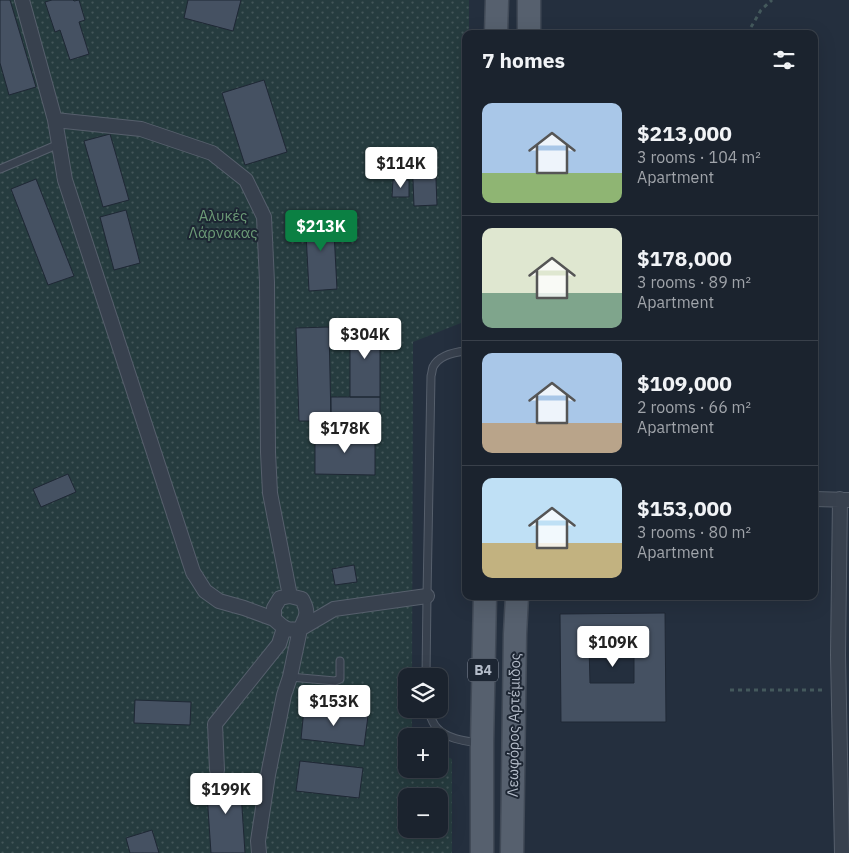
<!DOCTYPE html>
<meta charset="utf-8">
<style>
:root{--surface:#1b232e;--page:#242b36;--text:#f1f3f6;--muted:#a0a4aa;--line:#39404a;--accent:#0b8043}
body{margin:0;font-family:"IBM Plex Sans",sans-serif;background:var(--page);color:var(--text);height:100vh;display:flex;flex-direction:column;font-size:19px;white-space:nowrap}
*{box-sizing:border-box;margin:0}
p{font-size:16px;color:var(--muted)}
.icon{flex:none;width:28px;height:28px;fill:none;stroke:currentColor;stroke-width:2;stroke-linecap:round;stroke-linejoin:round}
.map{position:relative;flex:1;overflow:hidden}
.sheet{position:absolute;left:462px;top:30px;width:356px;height:570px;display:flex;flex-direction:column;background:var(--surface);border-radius:10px;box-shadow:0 5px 20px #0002,0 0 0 1px var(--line)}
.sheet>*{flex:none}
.controls{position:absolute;left:398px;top:668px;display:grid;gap:10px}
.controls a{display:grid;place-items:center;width:50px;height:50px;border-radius:10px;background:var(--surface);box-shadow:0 5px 20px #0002,0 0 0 1px var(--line);font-size:25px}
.price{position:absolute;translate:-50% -42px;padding:0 11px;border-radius:5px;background:#fff;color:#222;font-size:16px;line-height:32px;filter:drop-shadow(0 1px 2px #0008)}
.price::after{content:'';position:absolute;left:50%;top:30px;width:15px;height:11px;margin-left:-8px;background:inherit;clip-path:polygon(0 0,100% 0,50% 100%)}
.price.current{background:var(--accent);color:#fff}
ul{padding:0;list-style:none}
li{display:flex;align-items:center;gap:15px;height:125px;padding:0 20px}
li+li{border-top:1px solid var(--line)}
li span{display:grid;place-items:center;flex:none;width:140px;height:100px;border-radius:10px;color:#555}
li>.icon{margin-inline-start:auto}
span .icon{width:60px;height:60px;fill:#fffc;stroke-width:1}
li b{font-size:21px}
h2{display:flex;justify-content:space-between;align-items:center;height:60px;padding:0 20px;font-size:21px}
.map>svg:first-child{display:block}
</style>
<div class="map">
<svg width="849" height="853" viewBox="0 0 849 853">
<defs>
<pattern id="park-dots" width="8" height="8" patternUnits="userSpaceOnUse" patternTransform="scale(1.25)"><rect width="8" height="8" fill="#263c3f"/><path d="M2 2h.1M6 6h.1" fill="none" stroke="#435659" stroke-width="1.8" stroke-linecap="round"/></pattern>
</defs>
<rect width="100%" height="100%" fill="#242f3e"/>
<path fill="url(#park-dots)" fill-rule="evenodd" d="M0,0H469V34H466V321L413,342L412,676H406V709H412V736H406V769H439V753L452,759V853H0ZM406,796H439V829H406Z"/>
<path fill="#455162" stroke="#1f2835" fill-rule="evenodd" d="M0,0H10L36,87L9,95L0,63Z
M52,0H73L74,1L79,0L85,20L79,22L89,54L70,60L60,30L55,32L45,2Z
M188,0H241L233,31L184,18Z
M264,80L287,152L245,165L222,93Z
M110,134L129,200L103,207L84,141Z
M435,155L437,205L414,206L412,156Z
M36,179L74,276L48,285L11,189Z
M393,180H409V197H392Z
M126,210L140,263L114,270L100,217Z
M333,213L337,289L309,291L305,214Z
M350,323H380V397H350Z
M329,327L331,421H299L296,328Z
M331,397H380V420L331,421Z
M315,433L375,434V475L315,474Z
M68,474L76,492L41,507L33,489Z
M354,565L357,582L335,585L332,569Z
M665,613L666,722H561L560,614ZM589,646H634V683H590Z
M135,700L191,702L190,725L134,723Z
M304,709L368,716L364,746L301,739Z
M300,761L363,768L359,798L296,791Z
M240,777L245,853H211L206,779Z
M152,830L159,853H130L126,838Z"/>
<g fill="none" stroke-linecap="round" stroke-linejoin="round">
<defs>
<path id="lane" d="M0,169L59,144
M426,676L427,596L431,376C432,373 432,370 433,367C439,355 455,352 466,351
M290,677L335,681L340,679V661
M428,709C430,715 432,723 437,728C447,739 465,741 479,743"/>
<path id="street" d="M22,0L55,120L65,180L193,572L205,591L219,601L244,608L274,619V608L280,598L290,596L302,599C309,612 307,616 300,629L334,609L427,596
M55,120L141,129L212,153L246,180L264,217L267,282L268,452L270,493L290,596
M815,499L849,500
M840,499L838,655L842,853
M217,770L215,724L279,644L284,628
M259,853L258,841L268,775L284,695L290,677L300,629C286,631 284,628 274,619"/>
<path id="primary" d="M496,34L497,0
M529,34V0
M482,853V743L485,596
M512,853L515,634L517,596"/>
</defs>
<use href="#lane" stroke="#565f6c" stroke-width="9"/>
<use href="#street" stroke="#565f6c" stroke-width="16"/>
<use href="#primary" stroke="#414a57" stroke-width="25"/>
<path stroke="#44595c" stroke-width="3" stroke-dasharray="4 4" stroke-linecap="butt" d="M747,34L761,10L772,0
M730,690H824"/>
<use href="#lane" stroke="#38414e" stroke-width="7"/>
<use href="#street" stroke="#38414e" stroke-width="14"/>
<use href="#primary" stroke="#56606e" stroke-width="22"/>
</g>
<g text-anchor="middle" stroke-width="4" stroke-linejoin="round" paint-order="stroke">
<rect fill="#1d2633" stroke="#878f9c" stroke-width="1" x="468" y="658.5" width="30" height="23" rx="4"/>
<g font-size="14" font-weight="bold" fill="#b4bcc9">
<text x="483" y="675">B4</text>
</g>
<g font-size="15" fill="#6b9a76" stroke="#1d2633">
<text x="223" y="221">Αλυκές<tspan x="223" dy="17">Λάρνακας</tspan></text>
</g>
<g font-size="15" fill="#b4bcc9" stroke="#1d2633">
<text transform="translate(514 725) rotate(-89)" y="5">Λεωφόρος Αρτέμιδος</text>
</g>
</g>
</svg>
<div class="controls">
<a><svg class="icon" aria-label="layers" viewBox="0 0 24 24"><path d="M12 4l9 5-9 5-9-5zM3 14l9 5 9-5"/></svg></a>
<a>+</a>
<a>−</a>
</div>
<b class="price" style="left:401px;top:189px">$114K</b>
<b class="price current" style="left:321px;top:252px">$213K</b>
<b class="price" style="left:365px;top:360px">$304K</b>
<b class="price" style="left:345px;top:454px">$178K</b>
<b class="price" style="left:613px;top:668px">$109K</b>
<b class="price" style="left:334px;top:727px">$153K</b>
<b class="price" style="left:226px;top:815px">$199K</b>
<section class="sheet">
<h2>7 homes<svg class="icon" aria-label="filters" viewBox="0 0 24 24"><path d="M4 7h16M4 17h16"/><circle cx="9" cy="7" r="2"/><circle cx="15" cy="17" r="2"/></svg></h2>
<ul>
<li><span style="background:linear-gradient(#a9c7e8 70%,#8fb573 0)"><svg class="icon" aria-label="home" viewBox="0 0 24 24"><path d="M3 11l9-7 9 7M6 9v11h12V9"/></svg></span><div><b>$213,000</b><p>3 rooms · 104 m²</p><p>Apartment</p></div></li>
<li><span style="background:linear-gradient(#dfe7d0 65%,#7fa58c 0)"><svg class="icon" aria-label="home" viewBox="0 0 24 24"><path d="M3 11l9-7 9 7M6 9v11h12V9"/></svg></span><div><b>$178,000</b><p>3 rooms · 89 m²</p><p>Apartment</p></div></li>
<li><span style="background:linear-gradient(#a9c7e8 70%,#b9a48a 0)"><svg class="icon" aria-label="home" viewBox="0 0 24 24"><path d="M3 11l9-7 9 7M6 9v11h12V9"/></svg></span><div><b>$109,000</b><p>2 rooms · 66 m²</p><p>Apartment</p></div></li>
<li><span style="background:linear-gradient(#bfe0f5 65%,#c2b280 0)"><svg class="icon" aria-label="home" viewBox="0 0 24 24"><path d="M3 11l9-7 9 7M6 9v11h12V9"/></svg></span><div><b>$153,000</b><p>3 rooms · 80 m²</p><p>Apartment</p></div></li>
</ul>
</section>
</div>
